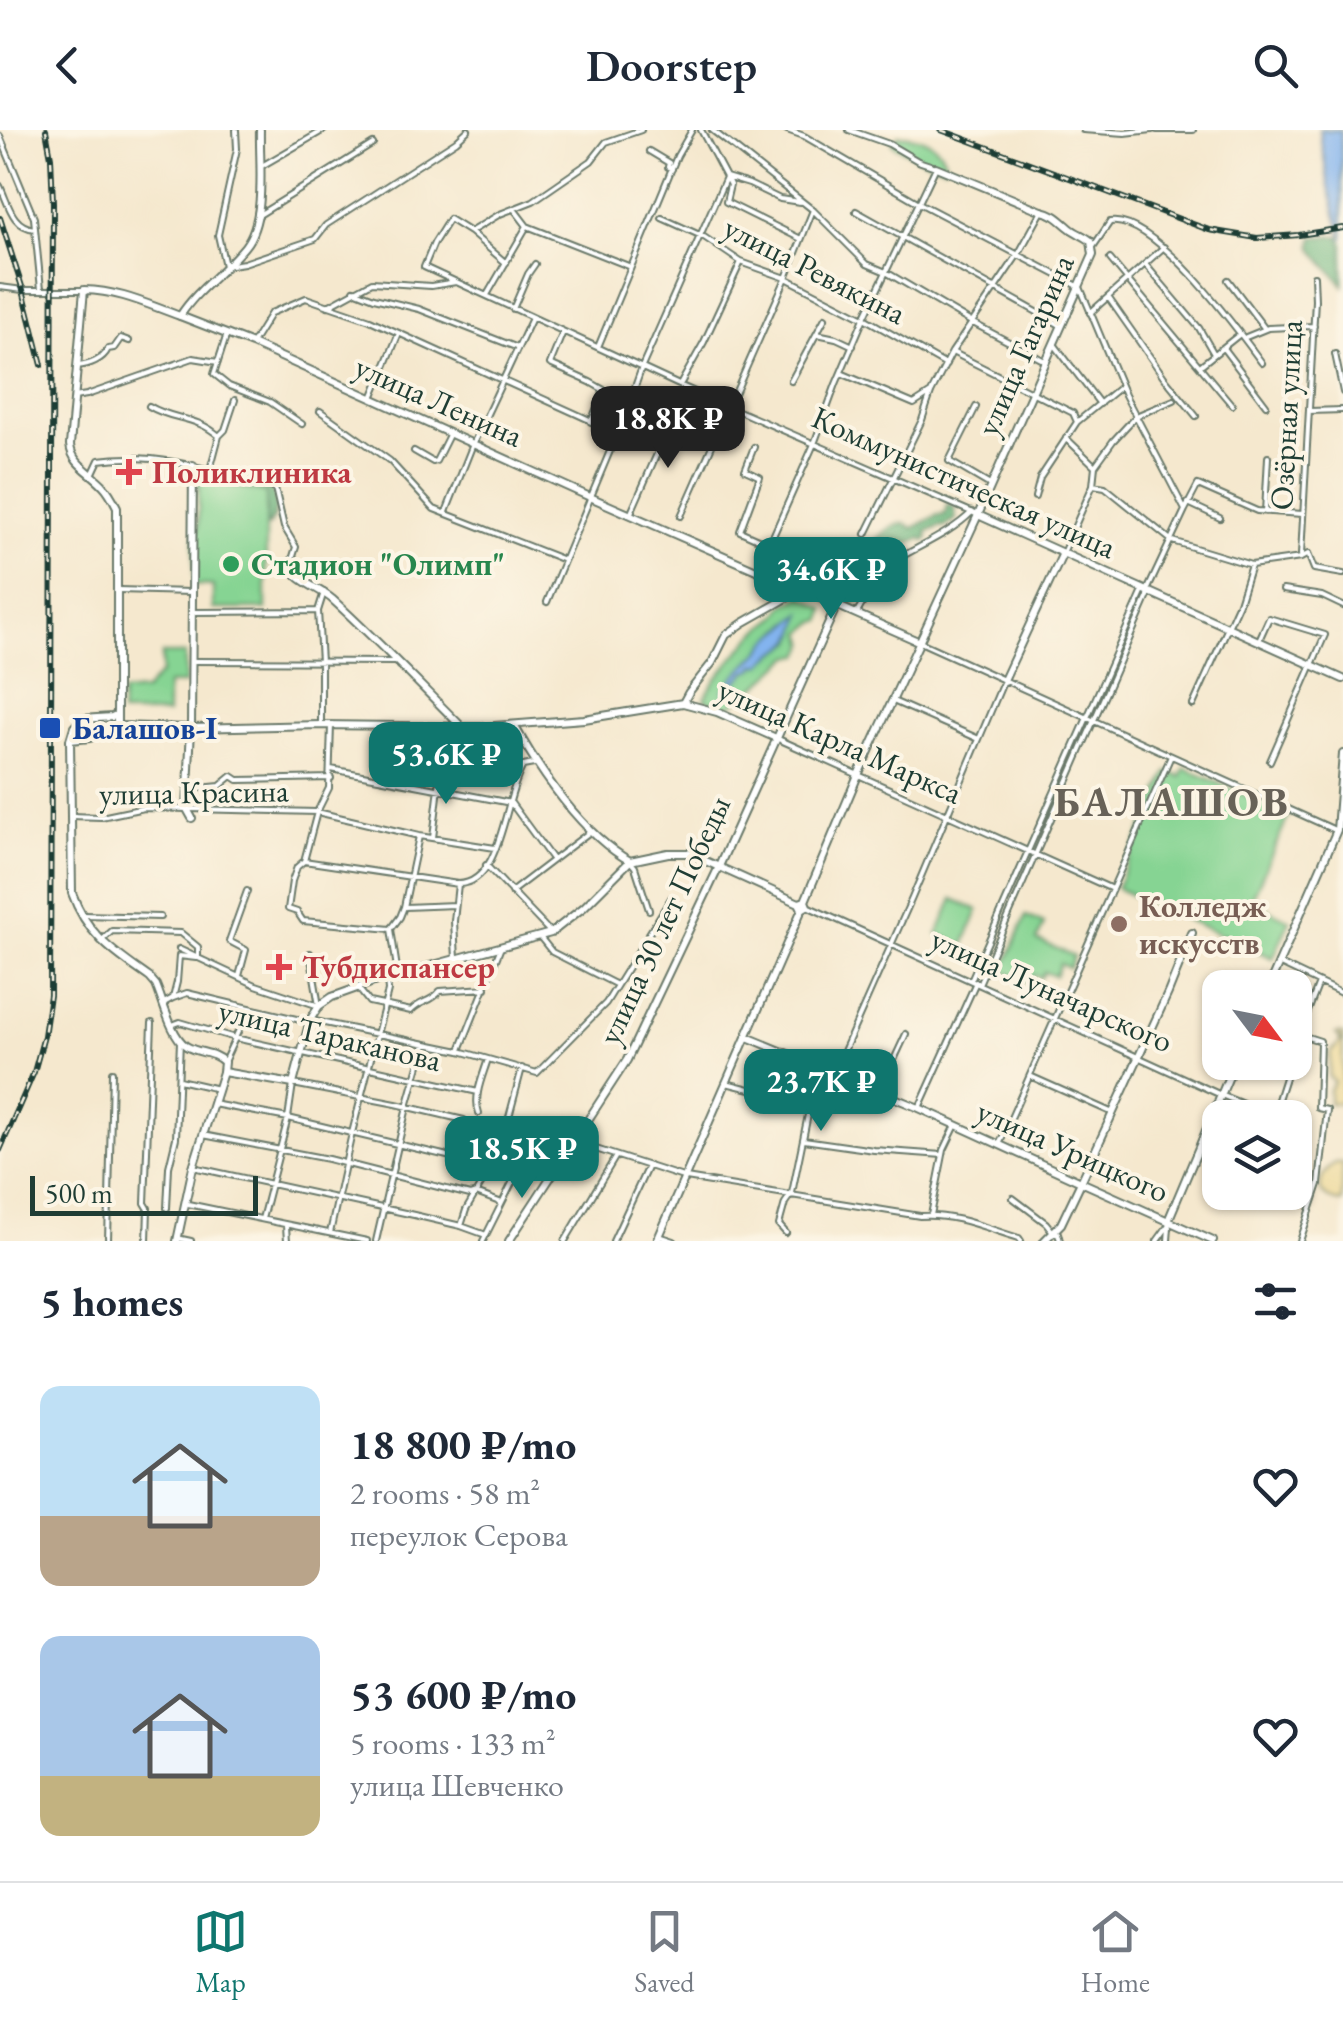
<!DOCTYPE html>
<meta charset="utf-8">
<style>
:root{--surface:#fff;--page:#f6f6f7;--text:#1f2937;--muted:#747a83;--line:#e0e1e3;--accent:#0f766e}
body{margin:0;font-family:"EB Garamond",serif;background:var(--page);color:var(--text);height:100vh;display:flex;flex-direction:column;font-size:38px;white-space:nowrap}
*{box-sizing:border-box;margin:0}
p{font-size:32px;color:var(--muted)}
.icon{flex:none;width:55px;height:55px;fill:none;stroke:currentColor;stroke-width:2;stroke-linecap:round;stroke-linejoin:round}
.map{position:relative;height:1111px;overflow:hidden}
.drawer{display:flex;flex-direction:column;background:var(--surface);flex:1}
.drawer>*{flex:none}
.needle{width:65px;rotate:122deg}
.tools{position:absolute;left:1202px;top:840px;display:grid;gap:20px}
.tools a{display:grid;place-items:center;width:110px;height:110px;border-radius:20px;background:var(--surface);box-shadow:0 2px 8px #0004;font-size:50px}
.scale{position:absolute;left:30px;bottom:25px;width:228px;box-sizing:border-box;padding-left:10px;border:5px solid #1f3d34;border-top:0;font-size:28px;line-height:35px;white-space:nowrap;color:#1f3d34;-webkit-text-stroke:8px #fcf5e5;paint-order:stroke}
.price{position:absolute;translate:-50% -85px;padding:0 22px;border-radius:20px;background:var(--accent);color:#fff;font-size:32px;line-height:65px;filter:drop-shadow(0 2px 5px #0008)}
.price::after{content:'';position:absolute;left:50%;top:60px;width:30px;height:22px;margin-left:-15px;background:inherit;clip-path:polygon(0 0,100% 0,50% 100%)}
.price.selected{background:#222;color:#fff}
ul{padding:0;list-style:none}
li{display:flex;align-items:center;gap:30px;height:250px;padding:0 40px}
li span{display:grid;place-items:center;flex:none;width:280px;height:200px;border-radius:20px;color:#555}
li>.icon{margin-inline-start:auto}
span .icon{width:120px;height:120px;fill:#fffc;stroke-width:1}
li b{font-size:42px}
h2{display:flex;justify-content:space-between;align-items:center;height:120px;padding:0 40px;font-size:42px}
header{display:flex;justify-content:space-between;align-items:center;height:130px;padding:0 40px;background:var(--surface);font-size:45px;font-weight:600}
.menu{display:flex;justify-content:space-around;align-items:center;height:140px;border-top:2px solid var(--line);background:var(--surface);font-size:28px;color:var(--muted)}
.menu a{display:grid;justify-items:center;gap:5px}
.menu .selected{color:var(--accent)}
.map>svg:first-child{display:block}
</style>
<header><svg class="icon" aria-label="back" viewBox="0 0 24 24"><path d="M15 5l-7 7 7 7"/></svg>Doorstep<svg class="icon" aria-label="search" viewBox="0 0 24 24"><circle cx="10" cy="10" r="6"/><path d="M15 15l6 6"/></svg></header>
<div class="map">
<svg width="1343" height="1111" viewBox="0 0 1343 1111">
<rect width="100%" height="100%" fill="#fcf5e5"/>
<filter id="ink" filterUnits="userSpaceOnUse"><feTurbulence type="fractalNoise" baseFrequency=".01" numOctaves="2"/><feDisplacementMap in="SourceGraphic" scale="20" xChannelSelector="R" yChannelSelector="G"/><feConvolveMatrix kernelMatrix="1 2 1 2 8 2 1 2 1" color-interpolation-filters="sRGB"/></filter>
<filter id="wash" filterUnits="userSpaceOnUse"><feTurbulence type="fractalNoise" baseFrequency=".0048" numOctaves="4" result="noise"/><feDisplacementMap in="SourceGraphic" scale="40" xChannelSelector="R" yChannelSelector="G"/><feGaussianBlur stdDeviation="2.25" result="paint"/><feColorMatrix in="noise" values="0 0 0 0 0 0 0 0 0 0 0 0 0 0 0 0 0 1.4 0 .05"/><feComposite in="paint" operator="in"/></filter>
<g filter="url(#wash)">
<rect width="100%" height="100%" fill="#f5e8ce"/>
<path fill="#86d493" stroke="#528864" stroke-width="2.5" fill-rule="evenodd" d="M899,5C920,6 942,12 946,35L944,37L924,30L896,16L892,13Z
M199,348L266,363V479H213V456L194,455V404L198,401Z
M802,466L825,479L823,490L814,493L803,503L807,513L801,525L791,526L760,554L726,579L704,569C717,545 737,524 755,504C765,494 778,490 784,476ZM801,485L794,511L765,530L763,534L756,535L754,539L747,541L729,557L731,552L781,499Z
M162,524H185V554H167V584H121L122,563L145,561L161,543Z
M1185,638L1289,685L1251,771L1290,790L1273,828L1116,758L1168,642L1181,647Z
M953,769L978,780L964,815L938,804Z
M1026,786L1044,794L1037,810L1074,826L1069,838L1060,834L1055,846L1044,842L1041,848L1033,845L1030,853L1003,841Z"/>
<path fill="#6cb67d" stroke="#467a58" stroke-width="2.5" d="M1340,106L1343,115V155C1337,146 1313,123 1312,115C1312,112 1313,110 1314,107Z
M198,340L272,360C278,373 277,387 267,397L266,363L200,348L199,361L194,350Z
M950,375L954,377L956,389L944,397L941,396L927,402L928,409L925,411L922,408L897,418C888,434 869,427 861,445L869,454L868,461L863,463L861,468L850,474L830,464L829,453L833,445L828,432L859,411L868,417C882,407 887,395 905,393L913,398L938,385H944L947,380L946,376Z"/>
<path fill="#eeda9e" stroke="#868c69" stroke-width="2.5" d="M1339,903L1343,905V973H1329V959L1334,952L1329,947L1330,923L1340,912L1339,907L1336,904Z
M1335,1033H1343L1342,1072C1313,1069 1316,1048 1335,1033Z"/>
<path fill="#83b4ef" stroke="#517892" stroke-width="2.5" d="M1319,0H1341L1343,109L1330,62Z
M802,484C793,525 784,510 763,534L756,535L754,539L747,541C741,550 731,555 723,563L733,548L761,521L768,511Z"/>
</g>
<g filter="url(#ink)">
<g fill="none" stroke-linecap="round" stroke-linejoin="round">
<defs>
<path id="minor" d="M236,0L237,19L218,105L225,136L244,133L315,109L326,95L456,11L468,0
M701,0L726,47L749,54L780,69L800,72
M712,0L813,80L867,134L886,142L971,192L1045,231
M787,0L804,6L919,73L1080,157L1125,265L1185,380L1147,461
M1083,0L1125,3L1152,0
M1157,0H1193
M0,6L34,88L41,159
M649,21L669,33L668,37L672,39
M260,37L324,0
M726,47L730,55L726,72L801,109
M0,56C9,75 12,97 35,99
M514,79L527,96L631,137
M856,81L1062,196
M259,85L373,14
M662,88L704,107L741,132L786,148L864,188L946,235
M470,102L500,84L533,71L591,31L606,12L641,0
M1093,117L1110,92C1155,85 1237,199 1262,233
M1110,129L1232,275
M506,133L470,102L449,89L434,113L424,137L679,255L978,385
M1145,134L1199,198L1214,224
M1228,150L1265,199
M0,157L23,160H84
M354,160L374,168L419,179L518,218
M487,165L527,96
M1108,167L1164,247L1196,286
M328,176L372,152L431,156L456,152
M513,179L528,144L535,134
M1090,183L1164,117
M563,202L550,234L590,252L604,260L591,292
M227,204L214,244L229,256L270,272L302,294
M817,204L836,208L853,216
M1246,207L1268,198L1314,196
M253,212L271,183L306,168L370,190L616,302
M1054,214L1100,274
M598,217L677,26L692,0
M1223,218L1266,275
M952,222L1073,283L1077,292
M1335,224L1343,262
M1201,235L1240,204
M77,236C89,235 103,230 108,219L114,218L121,208L129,211
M841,243L914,274L931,263
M791,251L825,188
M681,253L704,212L741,132
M74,267L87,265L193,228L218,232
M372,268L399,203
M149,276C173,291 195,285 219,306L225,300L235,270
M976,277L949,331L990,355
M320,281L390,331L434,379L564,430
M1309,281L1343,280
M1066,308L1095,336L1093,355L1105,357L1172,411L1251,435L1301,428L1308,424L1314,439L1343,444
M754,317L745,340L760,347L740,401L769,414
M414,321L433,332L436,331L450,303
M1095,336L1113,311L1136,286L1174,270
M210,340L219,306
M92,345L99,330C160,321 217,342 275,358L284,397L296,417L290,436
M1035,367L1040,348L1077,292L1121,256
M1188,373L1220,388
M1185,380L1198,355L1257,381L1303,384
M446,382L473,314L532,188
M1265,382L1268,327
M630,385L675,283
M681,386L786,148L813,80
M866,404L922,290L931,263L952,222L1019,123L1042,81
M1063,423L1093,355
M1301,425L1315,170L1314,146
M903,426C926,413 953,401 972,382
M758,440L814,314L836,254L864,188L936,37L918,31L889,14L849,0
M118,460L191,462
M1283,460L1322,466L1343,476
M547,472L625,285L642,237L726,47
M193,482L318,481
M857,483L875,452L884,446
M1259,510L1269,488L1325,505L1270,631
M920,512L1335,700
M191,531L396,532
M893,571L979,609
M1193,575L1239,473L1251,435
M321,595V532L318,481L324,462
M331,595L329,658L317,682L304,731L297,737L292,751L288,779L297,782L303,791L391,799
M776,608L1112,759
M331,639L511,673L552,729
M190,659L220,656L232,646L238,650L331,648
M70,686L101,687L144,678L317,682L419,706L495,718
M433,708L446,598
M304,731L458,754C503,754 504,666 523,636L534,634
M630,731L635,737L649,780
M486,735L551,803
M511,762L591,701
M807,776L1221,965L1277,988
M405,777L455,775
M83,785L160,787
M540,807L552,822L615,854
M101,811L112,801L181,803L198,817V827
M179,819L256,855L319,876
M310,823L319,876
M456,829L454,791L458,754
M1278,833L1343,864
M398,845L391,799L400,787L404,777L419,706
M239,846L246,820L229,811L247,761
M971,850L1143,461
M979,854L1149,464
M358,858L369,872L411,881C421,870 431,873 440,861L486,858
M173,868L187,863L309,892
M164,873L173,868L177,852L179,826L196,828
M310,890L460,921L537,943L606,873L671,768
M172,895L180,892L235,908L478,962
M1295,903L1320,911L1318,978L1327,980L1319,1054L1300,1111
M1295,915L1319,853
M460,920L501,817
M224,932L249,878
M1030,946L1113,983
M179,950L218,959
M726,953L786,968H813
M879,962L906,904
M213,974L288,988L502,1039H519
M919,978L976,852
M479,983C473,966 483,946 488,929
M1273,985L1290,932
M505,1002L522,938
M203,1005L328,1029L470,1065L476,1063L502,1073
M804,1010L874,1020L943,1025
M574,1012L686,1048L920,1086C954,1083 988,1099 1019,1108L1021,1111
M999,1015L1171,626
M193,1037L414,1085L461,1096L486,1105
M1013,1068L1046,1093L1054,1103H1058L1060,1111
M188,1074L367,1111
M167,1078L169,1037L176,1008L180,911
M931,1085L944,1020L956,995
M262,1089L288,988L293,954L396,974L464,990L473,999L496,1005L505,1003L562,1028
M286,1096L287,1111
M461,1096L466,1080L483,1051L496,1005
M330,1103L352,1003L388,861L387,850
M786,1103L779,1095L785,1073L792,1063L811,970L828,957L912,768L1004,550
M659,1106L674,1111
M177,1108L191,1111
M108,1111L112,942
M147,1111L148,1078L145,1073L152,893
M376,1111L407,977L425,914
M483,1111L530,1017
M565,1111L616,1026
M613,1111L648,1036
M1157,1111L1170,1093
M1168,1111L1169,1097"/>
<path id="tertiary" d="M180,186L252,214L590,367L920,512
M978,385L1343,549
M290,436C296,451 319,458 332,469C377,510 418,553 461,596
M1004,550L1063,423
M683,573L689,562L712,533L726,505L743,493L801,460
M514,595C540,642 583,705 630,731L668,723H688L799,773
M117,596L191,598L321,595L481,597L584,589L683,573L717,582L776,608
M192,688L187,679L191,598L193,335
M805,771L807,776L802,779L799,773L805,771L858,645L978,385L1093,125L1091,111C1085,106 1076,103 1070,98C1060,90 1056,84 1042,81L936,37
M1268,858L1337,700L1343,624
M747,907L919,978L1081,1052L1168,863L1192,803
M223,942L293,954L310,890L319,876L332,867L382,849L551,803L584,777L630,731
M1168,1091L1235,932
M657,1111L802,779"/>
<path id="secondary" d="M116,585L112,587L82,589L74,597L70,610L72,763C87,806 115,823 150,848L156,855C163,871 171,906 186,916C199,924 213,921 224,932L223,942L193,1037L177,1111
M70,610L90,608L117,596V377C113,369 109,361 103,355C90,341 72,334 70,315L84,160C121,161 146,174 180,186C197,159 225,141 245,116C267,88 259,34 260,0
M509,1111L627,930L716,743L837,475
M1044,1111L1061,1094L1081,1052L1213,1111"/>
</defs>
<use href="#minor" stroke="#6a796a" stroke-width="8"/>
<use href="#tertiary" stroke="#6a796a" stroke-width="10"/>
<use href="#secondary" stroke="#6a796a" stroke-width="10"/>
<use href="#minor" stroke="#fff" stroke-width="4"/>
<use href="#tertiary" stroke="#fff" stroke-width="6"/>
<use href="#secondary" stroke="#fff" stroke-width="6"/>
<defs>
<path id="rail" d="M941,0L1209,100L1257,108L1299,105L1343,98
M0,88L23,160L42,235
M0,1020L34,942L44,906L50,865L53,73L51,27L46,0"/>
</defs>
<use href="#rail" stroke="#1f3d34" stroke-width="6"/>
<use href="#rail" stroke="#fcf5e5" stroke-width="2.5" stroke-dasharray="8" stroke-linecap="butt"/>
</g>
</g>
<g fill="#e0444e" stroke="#fcf5e5" stroke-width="4">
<path d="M124 327h10v10h10v10h-10v10h-10v-10h-10v-10h10z"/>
<path d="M274 822h10v10h10v10h-10v10h-10v-10h-10v-10h10z"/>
</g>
<circle fill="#2e9e5b" stroke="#fcf5e5" stroke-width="4" cx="231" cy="434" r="10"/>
<rect fill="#1a4fb4" stroke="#fcf5e5" stroke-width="4" x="38" y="586" width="24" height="24" rx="5"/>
<circle fill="#8d6e63" stroke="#fcf5e5" stroke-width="4" cx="1119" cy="794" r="10"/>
<g text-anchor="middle" stroke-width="8" stroke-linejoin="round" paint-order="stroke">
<g font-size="32" fill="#1f3d34" stroke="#fcf5e5">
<text transform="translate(815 140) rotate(27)" y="11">улица Ревякина</text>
<text transform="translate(1025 215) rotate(-66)" y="11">улица Гагарина</text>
<text transform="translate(439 271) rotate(24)" y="11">улица Ленина</text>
<text transform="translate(1286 285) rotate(-87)" y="11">Озёрная улица</text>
<text transform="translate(964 352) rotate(24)" y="11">Коммунистическая улица</text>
<text transform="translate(840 611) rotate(24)" y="11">улица Карла Маркса</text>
<text transform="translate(194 662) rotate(-1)" y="11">улица Красина</text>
<text transform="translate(664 790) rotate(-65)" y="11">улица 30 лет Победы</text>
<text transform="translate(1052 860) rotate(24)" y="11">улица Луначарского</text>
<text transform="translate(330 905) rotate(13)" y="11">улица Тараканова</text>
<text transform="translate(1073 1021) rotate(24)" y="11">улица Урицкого</text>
</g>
<g font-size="32" font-weight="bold" fill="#be3a42" stroke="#fcf5e5" text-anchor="start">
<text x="152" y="353">Поликлиника</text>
<text x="302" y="848">Тубдиспансер</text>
</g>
<g font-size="32" font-weight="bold" fill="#27864d" stroke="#fcf5e5" text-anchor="start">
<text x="251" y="445">Стадион "Олимп"</text>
</g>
<g font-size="32" font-weight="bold" fill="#164399" stroke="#fcf5e5" text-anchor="start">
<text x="72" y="609">Балашов-I</text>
</g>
<g font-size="32" font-weight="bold" fill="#785e54" stroke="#fcf5e5" text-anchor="start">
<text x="1139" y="787">Колледж<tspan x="1139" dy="37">искусств</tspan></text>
</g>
<g font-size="42" font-weight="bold" letter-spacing="2.5" fill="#686258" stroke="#fcf5e5">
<text x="1172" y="686">БАЛАШОВ</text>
</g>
</g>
</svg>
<div class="tools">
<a><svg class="needle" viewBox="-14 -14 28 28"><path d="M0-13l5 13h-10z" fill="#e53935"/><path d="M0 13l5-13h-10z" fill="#747a83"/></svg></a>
<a><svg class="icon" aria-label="layers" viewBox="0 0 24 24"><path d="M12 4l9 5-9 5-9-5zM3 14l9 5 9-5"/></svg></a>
</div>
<div class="scale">500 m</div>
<b class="price selected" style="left:668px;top:341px">18.8K ₽</b>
<b class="price" style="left:831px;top:492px">34.6K ₽</b>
<b class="price" style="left:446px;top:677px">53.6K ₽</b>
<b class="price" style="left:821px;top:1004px">23.7K ₽</b>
<b class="price" style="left:522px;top:1071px">18.5K ₽</b>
</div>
<section class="drawer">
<h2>5 homes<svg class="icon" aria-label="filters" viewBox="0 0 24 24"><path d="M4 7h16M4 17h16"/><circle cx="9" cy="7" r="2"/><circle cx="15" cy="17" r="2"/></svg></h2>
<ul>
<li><span style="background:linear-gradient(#bfe0f5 65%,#b9a48a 0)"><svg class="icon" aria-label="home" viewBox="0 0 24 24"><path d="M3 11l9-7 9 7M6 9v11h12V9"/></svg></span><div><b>18 800 ₽/mo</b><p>2 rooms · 58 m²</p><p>переулок Серова</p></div><svg class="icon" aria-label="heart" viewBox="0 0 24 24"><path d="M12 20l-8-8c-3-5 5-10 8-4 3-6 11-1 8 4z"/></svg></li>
<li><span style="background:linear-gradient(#a9c7e8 70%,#c2b280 0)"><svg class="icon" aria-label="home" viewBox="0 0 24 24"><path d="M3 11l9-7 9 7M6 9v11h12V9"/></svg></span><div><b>53 600 ₽/mo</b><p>5 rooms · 133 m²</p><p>улица Шевченко</p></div><svg class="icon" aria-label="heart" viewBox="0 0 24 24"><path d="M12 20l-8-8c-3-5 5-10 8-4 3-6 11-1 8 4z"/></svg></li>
</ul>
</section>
<nav class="menu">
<a class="selected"><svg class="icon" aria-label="map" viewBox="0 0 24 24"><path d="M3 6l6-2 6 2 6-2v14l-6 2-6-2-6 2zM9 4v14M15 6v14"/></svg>Map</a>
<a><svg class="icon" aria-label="saved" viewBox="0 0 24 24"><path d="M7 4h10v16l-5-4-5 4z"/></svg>Saved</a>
<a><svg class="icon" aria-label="home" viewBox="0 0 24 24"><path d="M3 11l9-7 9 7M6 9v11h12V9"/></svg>Home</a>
</nav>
